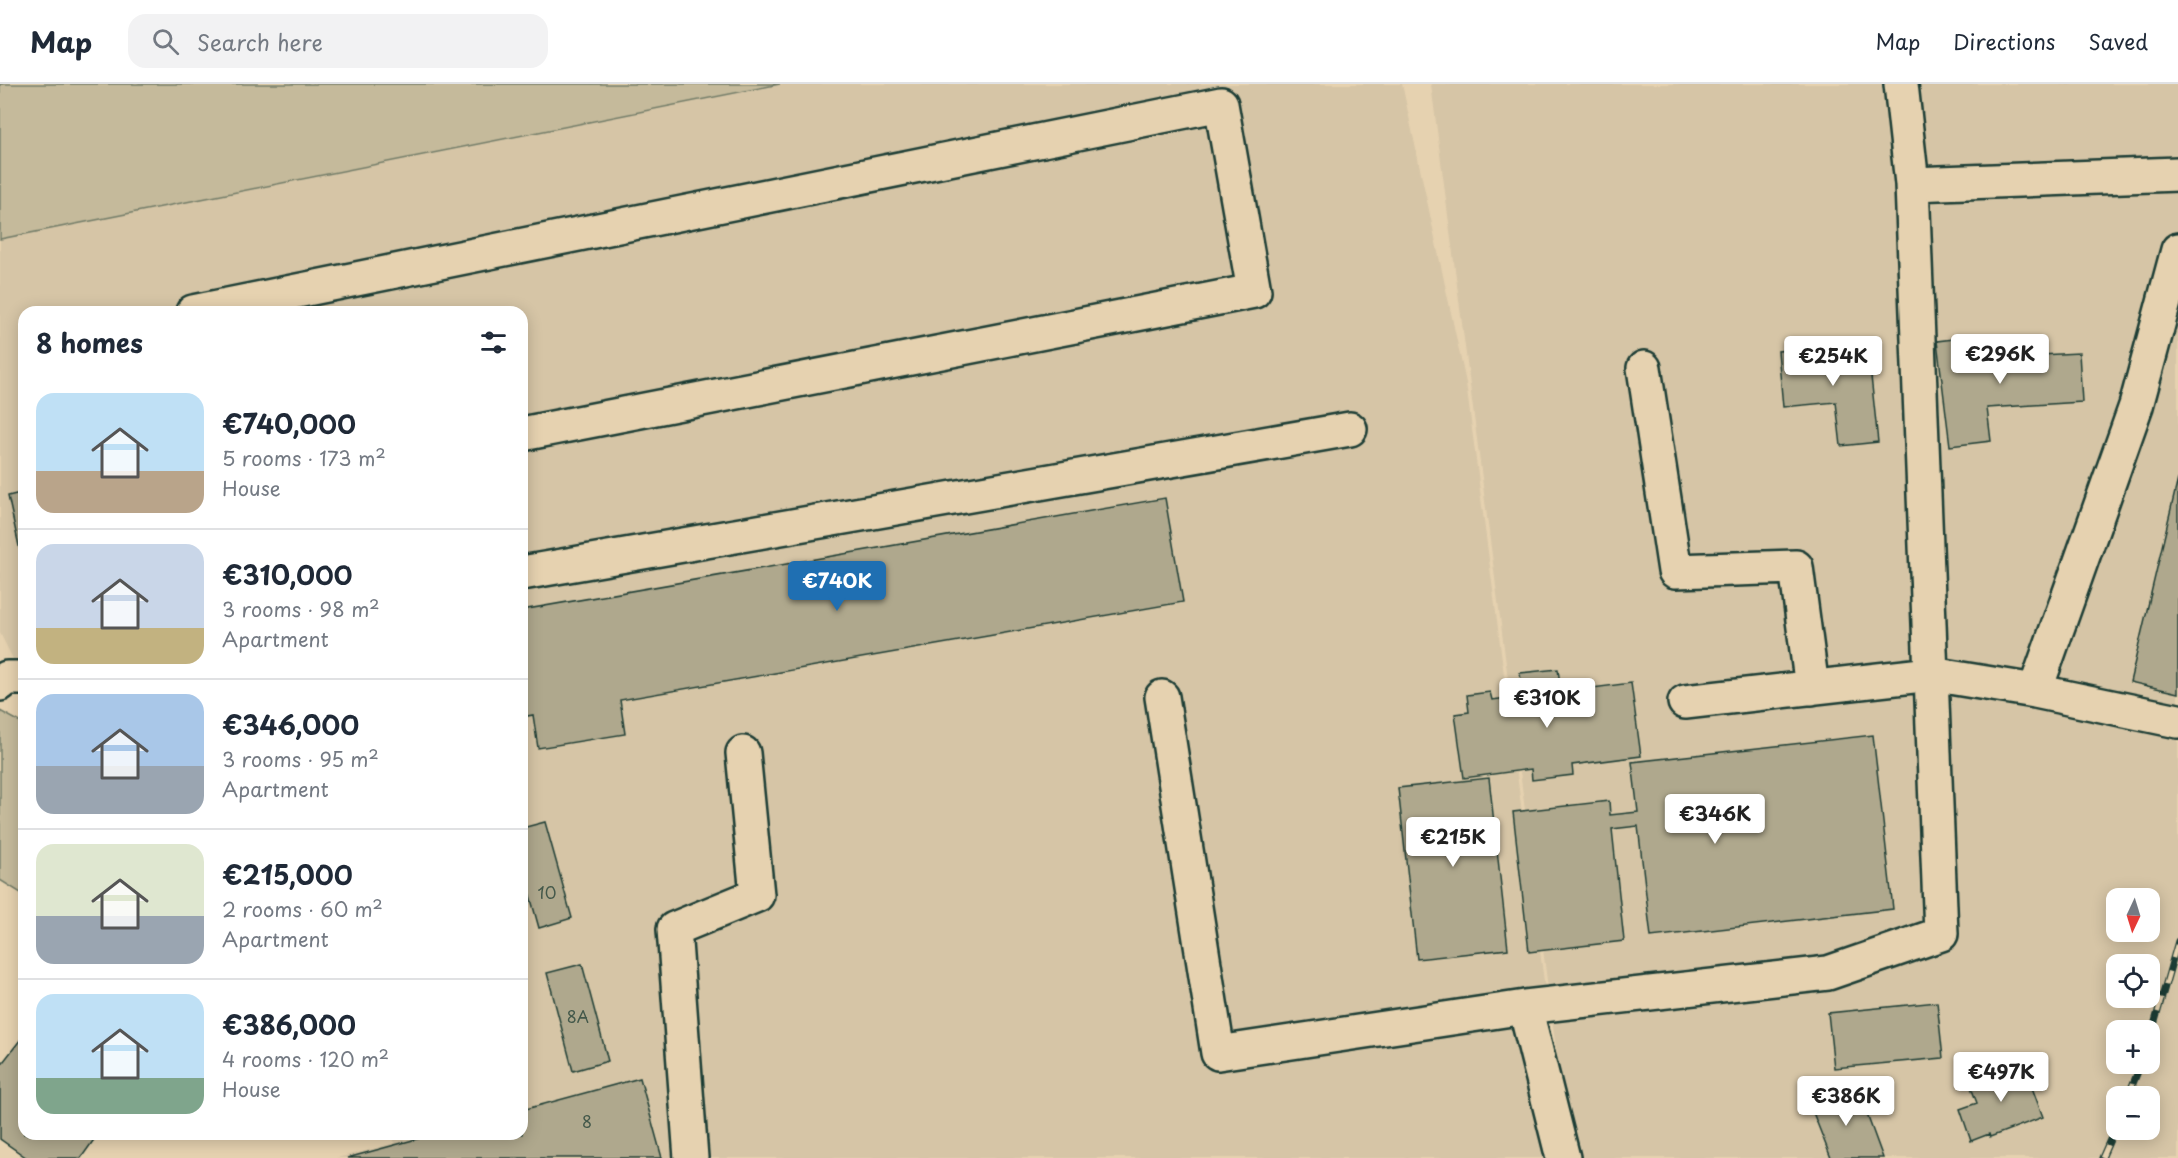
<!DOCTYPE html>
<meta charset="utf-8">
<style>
:root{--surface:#fff;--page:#f2f2f3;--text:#1f2937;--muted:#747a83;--line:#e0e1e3;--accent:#1f6fb2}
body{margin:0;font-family:"Playpen Sans",sans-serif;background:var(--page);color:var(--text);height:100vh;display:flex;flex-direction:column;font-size:22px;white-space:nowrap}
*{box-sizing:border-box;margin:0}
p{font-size:20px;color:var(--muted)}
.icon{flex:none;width:33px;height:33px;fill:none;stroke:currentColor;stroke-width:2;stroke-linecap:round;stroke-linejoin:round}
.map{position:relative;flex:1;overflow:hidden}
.sheet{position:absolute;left:18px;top:222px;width:510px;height:834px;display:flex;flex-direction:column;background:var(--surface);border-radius:18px;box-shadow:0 3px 15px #0003}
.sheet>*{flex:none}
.needle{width:39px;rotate:184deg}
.tools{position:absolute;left:2106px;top:804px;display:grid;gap:12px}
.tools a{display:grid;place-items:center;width:54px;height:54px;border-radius:12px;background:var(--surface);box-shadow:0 3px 15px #0003;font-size:30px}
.price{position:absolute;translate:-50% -51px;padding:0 14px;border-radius:6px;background:#fff;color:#222;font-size:20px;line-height:39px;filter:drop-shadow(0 2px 3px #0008)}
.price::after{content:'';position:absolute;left:50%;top:36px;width:18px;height:14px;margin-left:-9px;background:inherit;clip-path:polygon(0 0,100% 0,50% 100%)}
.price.selected{background:var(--accent);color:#fff}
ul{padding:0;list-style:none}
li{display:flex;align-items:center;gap:18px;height:150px;padding:0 18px}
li+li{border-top:2px solid var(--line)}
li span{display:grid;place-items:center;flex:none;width:168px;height:120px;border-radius:18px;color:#555}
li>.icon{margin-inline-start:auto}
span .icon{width:72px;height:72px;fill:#fffc;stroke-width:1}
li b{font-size:26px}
h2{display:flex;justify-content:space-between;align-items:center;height:72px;padding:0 18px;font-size:26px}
header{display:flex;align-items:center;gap:36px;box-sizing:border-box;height:84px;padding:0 30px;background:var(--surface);border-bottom:2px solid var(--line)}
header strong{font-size:28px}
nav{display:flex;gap:33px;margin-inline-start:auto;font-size:21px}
.search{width:420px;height:54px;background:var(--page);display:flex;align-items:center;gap:15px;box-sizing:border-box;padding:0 21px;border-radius:18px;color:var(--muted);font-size:22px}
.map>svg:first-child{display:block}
</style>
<header>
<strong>Map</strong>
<div class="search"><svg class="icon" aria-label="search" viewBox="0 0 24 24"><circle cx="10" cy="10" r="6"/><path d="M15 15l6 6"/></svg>Search here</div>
<nav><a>Map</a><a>Directions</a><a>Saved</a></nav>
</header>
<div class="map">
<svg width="2178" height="1074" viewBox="0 0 2178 1074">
<rect width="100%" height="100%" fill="#e6d2b0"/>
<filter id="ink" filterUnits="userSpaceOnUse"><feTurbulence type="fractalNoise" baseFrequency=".0167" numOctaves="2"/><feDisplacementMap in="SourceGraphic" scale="12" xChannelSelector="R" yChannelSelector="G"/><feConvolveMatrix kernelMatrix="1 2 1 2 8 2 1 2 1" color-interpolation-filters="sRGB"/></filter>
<g filter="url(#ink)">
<path fill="#d6c5a6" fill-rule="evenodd" d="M780,0H1402L1466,299L1567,1074H337L395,1059L388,1050H522V228H24V597L0,549V155Z
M1431,0H2178V1074H1570ZM2116,814H2150V848H2116ZM2116,880H2150V914H2116ZM2116,946H2150V980H2116ZM2116,1012H2150V1046H2116Z"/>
<path fill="#c5ba9b" stroke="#727c68" stroke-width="1.5" d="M0,0H780L0,155Z
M0,627L24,640V811L0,796Z"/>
<path fill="#afa88d" stroke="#1f3d34" stroke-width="1.5" d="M1978,252L1981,274L2079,269L2082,318L1987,324L1991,357L1950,362L1937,257Z
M1863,259L1865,283H1870L1878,358L1841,362L1836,318L1783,323L1778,267Z
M2178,395V609L2130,598Z
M24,408V485L8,412Z
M1165,414L1183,518L620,616L625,650L538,664L533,631L522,633V526Z
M1558,585L1561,608L1631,599L1641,672L1572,681L1573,691L1532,696L1531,685L1464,694L1455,630L1469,628L1467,611L1490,608L1492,616L1523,612L1520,589Z
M1873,651L1893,825L1651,853L1638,742L1612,745L1624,857L1529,868L1513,728L1609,717L1610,731L1638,728L1632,678Z
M1489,694L1508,865L1417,875L1398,704Z
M545,738L572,834L539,844L522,783V744Z
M582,880L608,977L573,987L547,889Z
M1937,918L1943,974L1834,984L1828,929Z
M24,951V1050H98L81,1074H27L0,1055V982Z
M2022,977L2043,1033L1990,1053L1989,1050L1971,1057L1960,1025L1977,1019L1969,998Z
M640,994L662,1074H347L435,1050H522V1026Z
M1857,1003L1883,1074H1831L1810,1021Z"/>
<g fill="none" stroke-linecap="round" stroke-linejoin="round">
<defs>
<path id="minor" d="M1912,100L2178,90
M193,228L1221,20L1254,207L522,350
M1644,284L1675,487L1796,483L1812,604
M522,489L1350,345
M0,600L7,594H24
M2035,607L2136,322L2178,166
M1162,613L1218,969L1525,923
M1685,618L1931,590L2035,607L2178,637
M691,1074L674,845L757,811L743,669
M1563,1074L1525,923L1828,889L1941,850L1912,100L1901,0"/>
</defs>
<use href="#minor" stroke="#1f3d34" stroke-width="38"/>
<use href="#minor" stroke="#e6d2b0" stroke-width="33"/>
<defs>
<path id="rail" d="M2150,955L2178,857
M2128,1012L2141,980
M2102,1074L2116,1042"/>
</defs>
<use href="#rail" stroke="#1f3d34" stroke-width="7"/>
<use href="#rail" stroke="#e6d2b0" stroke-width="4.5" stroke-dasharray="14" stroke-linecap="butt"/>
</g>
</g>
<g text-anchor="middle" stroke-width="4.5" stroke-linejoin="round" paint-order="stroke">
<g font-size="16" fill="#43584a">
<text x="547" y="815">10</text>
<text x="578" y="939">8A</text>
<text x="587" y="1044">8</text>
</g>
</g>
</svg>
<div class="tools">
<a><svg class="needle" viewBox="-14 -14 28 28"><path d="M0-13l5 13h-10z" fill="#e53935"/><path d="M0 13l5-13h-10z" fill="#747a83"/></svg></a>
<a><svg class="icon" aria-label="locate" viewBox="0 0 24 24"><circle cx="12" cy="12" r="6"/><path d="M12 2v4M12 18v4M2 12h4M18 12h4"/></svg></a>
<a>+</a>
<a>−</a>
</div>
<b class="price" style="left:2000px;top:301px">€296K</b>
<b class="price" style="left:1833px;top:303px">€254K</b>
<b class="price selected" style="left:837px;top:528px">€740K</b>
<b class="price" style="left:1547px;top:645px">€310K</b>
<b class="price" style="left:1715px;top:761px">€346K</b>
<b class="price" style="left:1453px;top:784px">€215K</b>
<b class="price" style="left:2001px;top:1019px">€497K</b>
<b class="price" style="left:1846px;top:1043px">€386K</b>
<section class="sheet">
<h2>8 homes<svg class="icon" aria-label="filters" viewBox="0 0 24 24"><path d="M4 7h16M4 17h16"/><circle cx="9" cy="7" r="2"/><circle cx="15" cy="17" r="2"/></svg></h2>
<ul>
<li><span style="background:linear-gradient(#bfe0f5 65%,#b9a48a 0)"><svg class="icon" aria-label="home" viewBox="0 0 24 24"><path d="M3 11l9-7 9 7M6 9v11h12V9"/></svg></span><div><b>€740,000</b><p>5 rooms · 173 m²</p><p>House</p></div></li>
<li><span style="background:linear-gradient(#c9d6e8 70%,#c2b280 0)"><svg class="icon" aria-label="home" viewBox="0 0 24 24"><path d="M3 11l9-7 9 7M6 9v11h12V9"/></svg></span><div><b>€310,000</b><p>3 rooms · 98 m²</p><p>Apartment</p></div></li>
<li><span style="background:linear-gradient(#a9c7e8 60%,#9aa5b1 0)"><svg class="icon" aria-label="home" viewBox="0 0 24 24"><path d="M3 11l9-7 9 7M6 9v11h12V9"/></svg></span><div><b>€346,000</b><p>3 rooms · 95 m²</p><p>Apartment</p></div></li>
<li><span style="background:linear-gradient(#dfe7d0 60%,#9aa5b1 0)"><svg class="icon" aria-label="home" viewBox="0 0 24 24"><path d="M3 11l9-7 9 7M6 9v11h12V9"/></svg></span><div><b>€215,000</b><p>2 rooms · 60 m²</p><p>Apartment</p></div></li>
<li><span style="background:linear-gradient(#bfe0f5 70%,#7fa58c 0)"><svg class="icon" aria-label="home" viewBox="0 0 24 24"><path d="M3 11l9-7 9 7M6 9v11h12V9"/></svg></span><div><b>€386,000</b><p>4 rooms · 120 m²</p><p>House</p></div></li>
</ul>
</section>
</div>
